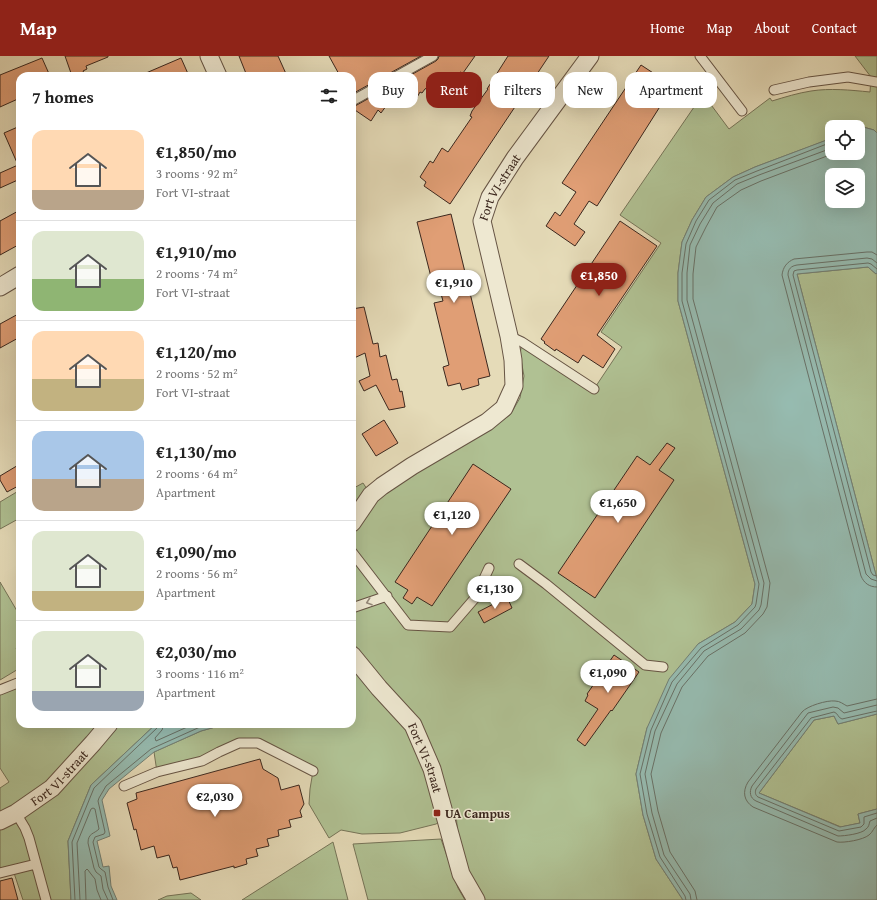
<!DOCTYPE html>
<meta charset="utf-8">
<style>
:root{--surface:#fff;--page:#f2f2f2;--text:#222;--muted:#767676;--line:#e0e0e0;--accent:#8f2418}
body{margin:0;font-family:"Gentium Book Plus",serif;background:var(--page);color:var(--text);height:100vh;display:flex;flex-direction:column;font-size:15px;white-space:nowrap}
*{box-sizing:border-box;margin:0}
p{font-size:13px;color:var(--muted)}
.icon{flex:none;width:22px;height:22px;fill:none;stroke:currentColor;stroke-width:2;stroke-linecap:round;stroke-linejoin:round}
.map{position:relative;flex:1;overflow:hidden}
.panel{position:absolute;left:16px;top:16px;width:340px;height:656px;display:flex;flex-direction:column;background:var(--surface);border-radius:12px;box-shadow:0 4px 16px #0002}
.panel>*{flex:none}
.hud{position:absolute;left:368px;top:16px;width:380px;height:36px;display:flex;gap:8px}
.controls{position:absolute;left:825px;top:64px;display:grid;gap:8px}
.controls a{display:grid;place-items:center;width:40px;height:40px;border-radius:8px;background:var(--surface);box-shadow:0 4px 16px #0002;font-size:20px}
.price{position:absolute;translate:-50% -34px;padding:0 9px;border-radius:14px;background:#fff;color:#222;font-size:13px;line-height:26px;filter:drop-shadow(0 1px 2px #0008)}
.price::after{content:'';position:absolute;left:50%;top:24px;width:12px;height:9px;margin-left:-6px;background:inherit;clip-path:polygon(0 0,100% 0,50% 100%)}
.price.on{background:var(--accent);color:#fff}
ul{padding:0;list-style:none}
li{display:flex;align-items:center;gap:12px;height:100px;padding:0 16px}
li+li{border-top:1px solid var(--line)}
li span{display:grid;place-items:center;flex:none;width:112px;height:80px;border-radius:12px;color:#555}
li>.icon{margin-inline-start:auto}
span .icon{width:48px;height:48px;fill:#fffc;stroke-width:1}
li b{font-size:17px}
h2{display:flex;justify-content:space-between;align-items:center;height:48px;padding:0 16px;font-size:17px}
.chip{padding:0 14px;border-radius:12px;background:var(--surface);box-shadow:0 4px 16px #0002;font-size:14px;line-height:36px}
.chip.on{background:var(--accent);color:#fff}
header{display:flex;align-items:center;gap:24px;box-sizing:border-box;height:56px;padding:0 20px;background:var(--accent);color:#fff}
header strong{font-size:19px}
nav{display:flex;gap:22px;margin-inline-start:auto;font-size:14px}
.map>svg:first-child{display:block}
</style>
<header>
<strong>Map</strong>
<nav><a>Home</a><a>Map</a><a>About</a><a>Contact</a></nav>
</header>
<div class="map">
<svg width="877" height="844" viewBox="0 0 877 844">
<rect width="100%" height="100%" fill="#e5dbb8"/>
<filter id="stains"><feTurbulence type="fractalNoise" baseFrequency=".005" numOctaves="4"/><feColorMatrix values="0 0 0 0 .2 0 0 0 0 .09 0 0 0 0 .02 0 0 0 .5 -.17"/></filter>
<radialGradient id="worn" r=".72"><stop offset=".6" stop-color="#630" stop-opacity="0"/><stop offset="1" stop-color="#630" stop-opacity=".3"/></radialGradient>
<path fill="#b0c193" stroke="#767458" d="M855,0H877V77L874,74L852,68L848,71H832V82L830,83L755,111L733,121L706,141L692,164L682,186L678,217V245L755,528L752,548L735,566L698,588L647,672L636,718L643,759L656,803L683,844H476L461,818L456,757L436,768L400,777L362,778L341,774L329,782L309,748L310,733L313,715L258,687L219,696L157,716L154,696L201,675L226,668H352V433L363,427L371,439L416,417L490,373L510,359L520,342L524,320L520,298L522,286L594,333L622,291L601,276L661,187L620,159L703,38L729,73L770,42L772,45C785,41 798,37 811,35C830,32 850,34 870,36L871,21Z
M868,211L876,218L877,217V523L797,218Z
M20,434V462L0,473V446Z
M0,526L20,560V590L16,592L20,599V612L0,624Z
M20,626V668H156L91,729L68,785L71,844H23L12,811L0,814V732L9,726L0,712V634Z
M877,658V753L858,758L860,767L841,771L759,737L814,664L834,660L838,668Z
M441,783L458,832L465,844H368L353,788Z
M333,786L348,844H242Z
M191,837L201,844H158L167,840Z"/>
<path fill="#96bbb0" stroke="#728076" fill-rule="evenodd" d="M852,68L874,74L877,77V217L876,218L868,211L797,218L877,523V658L838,668L834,660L814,664L759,737L840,771L860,767L858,758L877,753V844H683L656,803L643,759L636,718L647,672L669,623L698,588L735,566L752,548L755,528L678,245V217L682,186L692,164L706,141L733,121L755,111L832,82V97H858V71H848ZM832,119H858V145H832Z
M156,668H226L201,675L154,696L109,733L102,744L110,780L97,785L103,811L109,810L111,830L117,844H71L68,785L91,729Z"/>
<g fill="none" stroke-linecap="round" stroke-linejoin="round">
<path stroke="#687167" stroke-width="1" d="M877,199L872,196H867L794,203C787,206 783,211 782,219L861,520C864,527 869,531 877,531
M877,207L872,203L867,202L797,209C791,210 788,213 788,219L866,518L871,523L877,525
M877,213L871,208L868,207L797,214L794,215L793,219L871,516L873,519L877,520
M877,643L847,650C843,648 840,645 835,645C827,644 807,650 802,656L748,726C742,736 744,745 753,751L837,786C844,787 863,784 869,779C873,776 874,771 877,769
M877,649L844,657L838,652L833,651L812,656L808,657L752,730C749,736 750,742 756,745L838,780C844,780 862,778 866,773C869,771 869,768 870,765L877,762
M877,655L842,663C838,662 838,657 834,656L811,662L756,733C755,736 755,739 758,741L839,775L861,771L864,768V761L877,757
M164,668L162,674L155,682L156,685L194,668
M75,844L72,786L94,732L157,672L159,668
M80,844L77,787L91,753L93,752L95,753L99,773C94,778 88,777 88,787L94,812L96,816L101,820L103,833L108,844
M86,844L85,815L87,813L88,814L91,818L95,823L97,834L101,844
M113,844L108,831L105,816L101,813L99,811L93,786L95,781L104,778L105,776L98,745L99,742L106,730L151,693L200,671L210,668
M686,844L685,840L660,801L647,758L640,718L651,674L672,626L701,592L738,569L755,551L756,548L759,528L682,245V217L686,188L696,165L709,144L735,124L757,115L832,86
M691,844L690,838L664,799L652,757L645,718L655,675L677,628L704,595L741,573L759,554L761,549L764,527L687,244V217L690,189L700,168L713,147L737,128L759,119L832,92
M697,844L695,835L670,796L658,755L651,718L661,677L682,631L708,600L745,577L763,558L767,551L770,527L693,243V218L696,191L706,171L717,151L741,134L761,125L835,97"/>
</g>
<path fill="#e09e75" stroke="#3b271e" d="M65,0H108V1L86,10L87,13L83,15L84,17L72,20Z
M239,0H278L287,20H247Z
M329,0H421L352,38V20H340Z
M439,0H475L463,17L460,16L457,20L453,17L448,23L442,19L436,28L434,27L425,33L422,37L420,36L415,45L405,38L403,40L401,39L394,50L389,46L381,57L378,54L371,65L352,52V51L355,50L436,5L438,3Z
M508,0H549L450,148L424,130L426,126L420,121L430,105L433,107L442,92L448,96L472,61L470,60L472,55L488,33H487Z
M42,2L50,20H20V42L0,51V19Z
M181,2L189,20H139Z
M641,9L673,30L597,150L589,145L574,168L585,176L575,190L546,170L555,156L560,160L576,136L562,127Z
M20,70V123L0,132V117L18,109L4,77Z
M20,154V188L0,199V165Z
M451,158L490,320L478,323L479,329L462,334L460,327L448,330L443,311L449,309L434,247L443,245L436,220L431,221L417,166Z
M620,165L657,190L597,279L615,293L603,312L583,299L578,307L556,293L555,295L544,287L545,286L541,283Z
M364,251L373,288L378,287L380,301L386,299L392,324L397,323L400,336L402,335L405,351L389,354L376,329L364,335L359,325L370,320L365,297L352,303V253Z
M20,257V281L0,292V268Z
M384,364L398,387L376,400L362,378Z
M667,387L675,392L659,414L674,424L595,542L558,517L637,400L650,409Z
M20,408V429L7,436L0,424V420Z
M473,408L511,433L432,550L417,541L412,548L403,542L408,534L395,526Z
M507,541L512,552L484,567L478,556Z
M614,599L639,616L612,655L611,654L585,690L577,684L598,653L585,645L588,639L587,638Z
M260,703L263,713L278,722L281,734L299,729L304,748L300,755L302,761L289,764L291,771L278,774L279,780L267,783L269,790L256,793L258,800L246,803L247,808L234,812V810L180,824L177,811L173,812L169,799L157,802L154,790L141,794L136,773L134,774L127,747L137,743L136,737Z
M12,822L18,844H0V825Z"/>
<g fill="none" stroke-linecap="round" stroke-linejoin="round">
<defs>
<path id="lane" d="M700,0L742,55
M774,34L809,26L848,21L877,26
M352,45L433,0
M509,280L522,286L594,333
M352,496L408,569L450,571L475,542L489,512
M519,508L546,528L645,609L663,611
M352,552L387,540
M0,634L20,626
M124,730L157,716L202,705L219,696L239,687H258L313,715
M16,757L25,772L29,782L46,844
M0,817L36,808"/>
<g id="street">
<path d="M209,0L218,20"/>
<path d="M0,231L20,219"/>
<path id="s1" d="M352,467L371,439L382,430L412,410L487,366L504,352L514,330L513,304L509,280L482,165L490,141L515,102L590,0"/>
<path id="s2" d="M352,599L379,632L413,669L432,713L461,818L476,844"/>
<path id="s3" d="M0,765L16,757L52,732L93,687L109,668"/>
</g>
</defs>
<use href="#lane" stroke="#665444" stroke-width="11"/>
<use href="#street" stroke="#665444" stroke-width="19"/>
<use href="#lane" stroke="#eee8d1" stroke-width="9"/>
<use href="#street" stroke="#eee8d1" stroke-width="17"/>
</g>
<defs><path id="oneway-chevron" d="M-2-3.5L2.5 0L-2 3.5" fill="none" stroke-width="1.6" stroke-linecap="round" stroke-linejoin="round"/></defs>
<use stroke="#948878" href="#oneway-chevron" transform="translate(369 546) rotate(161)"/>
<rect fill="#8f2418" stroke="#eee8d1" stroke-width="1.5" x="433" y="753" width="8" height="8" rx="2"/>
<g text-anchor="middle" stroke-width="3" stroke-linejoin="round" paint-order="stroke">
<g font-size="13" fill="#3b271e" stroke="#eee8d1">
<text dy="5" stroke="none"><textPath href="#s1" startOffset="424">Fort VI-straat</textPath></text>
<text dy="5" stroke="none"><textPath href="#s2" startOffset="128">Fort VI-straat</textPath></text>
<text dy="5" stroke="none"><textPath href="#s3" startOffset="74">Fort VI-straat</textPath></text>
</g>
<g font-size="13" font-weight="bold" fill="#3b271e" stroke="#eee8d1" text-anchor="start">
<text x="445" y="762">UA Campus</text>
</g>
</g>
<rect width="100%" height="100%" filter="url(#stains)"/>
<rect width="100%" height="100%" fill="url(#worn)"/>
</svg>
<div class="controls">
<a><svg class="icon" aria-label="locate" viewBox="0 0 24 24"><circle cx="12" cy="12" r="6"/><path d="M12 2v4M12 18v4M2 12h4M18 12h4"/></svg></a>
<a><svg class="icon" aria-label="layers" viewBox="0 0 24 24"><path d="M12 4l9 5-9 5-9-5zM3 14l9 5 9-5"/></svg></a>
</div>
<b class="price on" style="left:599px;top:241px">€1,850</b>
<b class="price" style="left:454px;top:248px">€1,910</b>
<b class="price" style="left:618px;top:468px">€1,650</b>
<b class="price" style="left:452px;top:480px">€1,120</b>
<b class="price" style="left:495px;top:554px">€1,130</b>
<b class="price" style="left:608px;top:638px">€1,090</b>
<b class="price" style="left:215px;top:762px">€2,030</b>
<div class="hud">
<a class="chip">Buy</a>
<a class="chip on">Rent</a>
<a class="chip">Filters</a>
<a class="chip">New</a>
<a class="chip">Apartment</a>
</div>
<section class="panel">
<h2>7 homes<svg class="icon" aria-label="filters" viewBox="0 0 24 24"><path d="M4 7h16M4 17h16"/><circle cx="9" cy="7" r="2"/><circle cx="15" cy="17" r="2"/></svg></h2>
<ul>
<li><span style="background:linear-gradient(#ffd9b3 75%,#b9a48a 0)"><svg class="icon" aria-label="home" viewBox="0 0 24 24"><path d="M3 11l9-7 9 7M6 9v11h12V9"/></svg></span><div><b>€1,850/mo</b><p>3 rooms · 92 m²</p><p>Fort VI-straat</p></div></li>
<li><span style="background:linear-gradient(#dfe7d0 60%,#8fb573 0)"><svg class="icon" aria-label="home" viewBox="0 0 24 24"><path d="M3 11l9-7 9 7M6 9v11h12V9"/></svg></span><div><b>€1,910/mo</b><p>2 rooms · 74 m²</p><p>Fort VI-straat</p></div></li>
<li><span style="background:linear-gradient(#ffd9b3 60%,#c2b280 0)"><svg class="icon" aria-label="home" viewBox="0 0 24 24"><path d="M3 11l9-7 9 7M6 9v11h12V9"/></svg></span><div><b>€1,120/mo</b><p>2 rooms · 52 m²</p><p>Fort VI-straat</p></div></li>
<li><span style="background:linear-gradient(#a9c7e8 60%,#b9a48a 0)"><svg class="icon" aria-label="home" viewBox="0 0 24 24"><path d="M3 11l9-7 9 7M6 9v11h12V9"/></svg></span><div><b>€1,130/mo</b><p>2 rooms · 64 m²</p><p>Apartment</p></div></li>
<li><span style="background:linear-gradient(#dfe7d0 75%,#c2b280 0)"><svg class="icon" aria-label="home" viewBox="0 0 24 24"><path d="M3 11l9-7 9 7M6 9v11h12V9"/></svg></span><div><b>€1,090/mo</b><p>2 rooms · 56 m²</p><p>Apartment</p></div></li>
<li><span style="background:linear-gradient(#dfe7d0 75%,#9aa5b1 0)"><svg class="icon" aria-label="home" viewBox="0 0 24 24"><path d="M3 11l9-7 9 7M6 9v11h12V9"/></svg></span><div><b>€2,030/mo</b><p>3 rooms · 116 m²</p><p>Apartment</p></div></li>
</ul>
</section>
</div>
